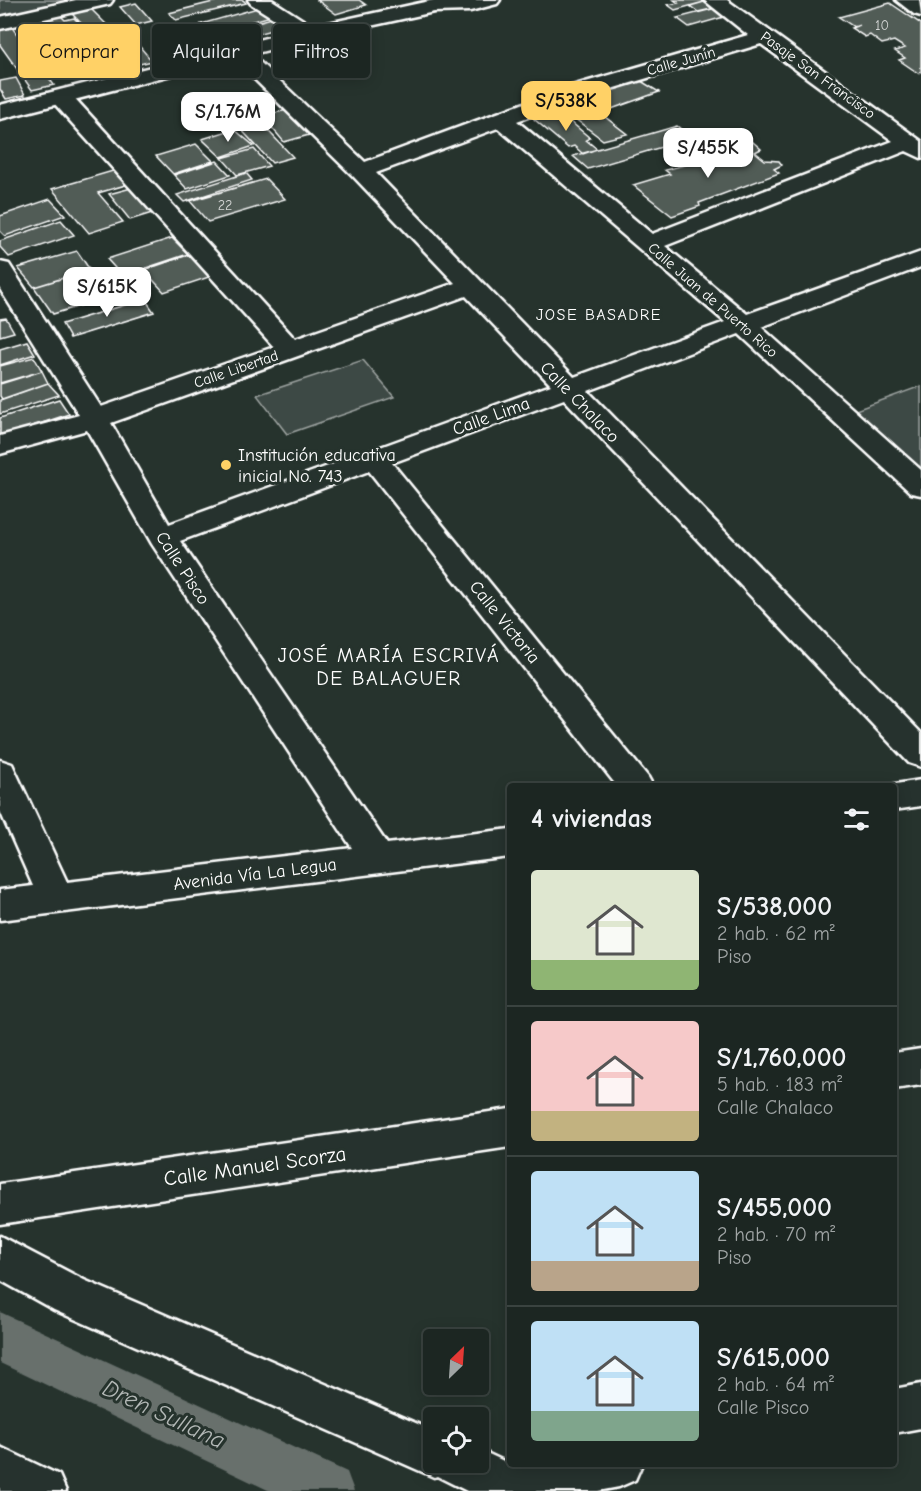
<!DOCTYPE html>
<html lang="es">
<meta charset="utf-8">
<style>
:root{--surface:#1c2622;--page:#252e2a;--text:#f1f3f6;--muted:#a0a5a5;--line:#3a4340;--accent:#ffd166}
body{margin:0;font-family:"Comic Neue",sans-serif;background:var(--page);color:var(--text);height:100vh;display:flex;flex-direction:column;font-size:22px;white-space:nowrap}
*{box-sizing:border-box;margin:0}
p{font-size:20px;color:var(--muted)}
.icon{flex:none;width:33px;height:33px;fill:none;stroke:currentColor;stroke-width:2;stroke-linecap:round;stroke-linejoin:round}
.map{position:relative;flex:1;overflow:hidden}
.panel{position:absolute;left:507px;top:783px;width:390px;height:684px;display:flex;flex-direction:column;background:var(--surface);border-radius:6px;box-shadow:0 3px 15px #0003,0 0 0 2px var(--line)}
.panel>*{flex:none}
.banner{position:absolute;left:18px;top:24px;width:399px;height:54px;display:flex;gap:12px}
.needle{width:39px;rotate:25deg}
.controls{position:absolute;left:423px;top:1329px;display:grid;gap:12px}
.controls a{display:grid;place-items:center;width:66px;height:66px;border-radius:6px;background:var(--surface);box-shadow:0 3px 15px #0003,0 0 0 2px var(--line);font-size:30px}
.price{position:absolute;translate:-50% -51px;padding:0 14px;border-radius:12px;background:#fff;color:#222;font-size:20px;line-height:39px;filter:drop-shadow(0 2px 3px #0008)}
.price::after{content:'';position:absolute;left:50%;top:36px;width:18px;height:14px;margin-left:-9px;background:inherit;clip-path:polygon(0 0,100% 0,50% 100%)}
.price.current{background:var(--accent);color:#111}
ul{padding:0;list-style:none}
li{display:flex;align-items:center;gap:18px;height:150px;padding:0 24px}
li+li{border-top:2px solid var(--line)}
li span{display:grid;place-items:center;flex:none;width:168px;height:120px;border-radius:6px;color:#555}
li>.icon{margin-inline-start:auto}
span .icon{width:72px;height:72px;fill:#fffc;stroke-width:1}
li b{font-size:26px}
h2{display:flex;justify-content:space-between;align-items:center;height:72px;padding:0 24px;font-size:26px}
.chip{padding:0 21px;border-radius:6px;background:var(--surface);box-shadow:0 3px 15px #0003,0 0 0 2px var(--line);font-size:21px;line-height:54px}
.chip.current{background:var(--accent);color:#111}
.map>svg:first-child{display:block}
</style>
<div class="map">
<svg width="921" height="1491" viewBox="0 0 921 1491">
<rect width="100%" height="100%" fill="#26332d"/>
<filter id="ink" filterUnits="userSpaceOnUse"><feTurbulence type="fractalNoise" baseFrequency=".0167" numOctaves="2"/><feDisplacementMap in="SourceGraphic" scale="12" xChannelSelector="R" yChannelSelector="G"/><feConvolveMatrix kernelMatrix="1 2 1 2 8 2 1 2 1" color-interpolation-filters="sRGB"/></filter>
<g filter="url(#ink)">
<path fill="#3e4944" stroke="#9ea4a2" stroke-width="1.5" d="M0,0H82L0,18Z
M363,360L394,397L287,434L257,395Z
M921,386V472L853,411Z"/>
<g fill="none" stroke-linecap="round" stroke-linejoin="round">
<path fill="#67706c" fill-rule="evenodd" d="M0,1312L347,1472L354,1491H270L0,1363Z"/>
</g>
<path fill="#515c57" stroke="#fff" stroke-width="1.5" d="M221,0H243L246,3L176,20L169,13Z
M317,0H359L366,5L336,14Z
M674,0H711L675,10L668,5L678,3Z
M711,0L720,7L698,12L690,6Z
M136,3L152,21L136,25L120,7Z
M890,3L921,24V72L918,73L899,60L905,58L895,51L905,48L894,41L882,44L870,35L865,37L851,28L860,25L854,27L839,17Z
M261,7L271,16L210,33L201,24Z
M720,7L731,15L689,27L677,18Z
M91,9L114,32L95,37L72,14Z
M59,14L65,20L74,18L89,33L81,35L88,43L49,54L27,30L46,25L41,19Z
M272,18L283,27L218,44L208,35Z
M11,26L54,85L32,90L0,45V28Z
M185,28L203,46L165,56L152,42L179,35L175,30Z
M129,34L152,61L123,68L102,40Z
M105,49L120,70L93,76L79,54Z
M16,78L25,95L6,99L0,89V81Z
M641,81L659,92L600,113L627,134L603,140L570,115L590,108L580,100Z
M287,110L309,135L284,142L262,116Z
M559,112L590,138L586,140L597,149L583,154L574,146L568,148L534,119Z
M257,119L293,157L272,163L237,125Z
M677,126L692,138L588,169L573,156Z
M234,129L254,146L221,157L202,139Z
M753,142L761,149L755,152L765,160L779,161L782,165L774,169L779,173L699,203L700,206L672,216L633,185L670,174L665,170L730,153L731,149L738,144Z
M196,144L213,161L173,174L156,156Z
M254,149L269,166L237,175L222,158Z
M217,161L230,175L187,189L174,175Z
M116,170L129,184L98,193L123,222L89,233L52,189Z
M246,173L252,180L184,202L177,195Z
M266,179L285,199L208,222L190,201Z
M135,187L155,212L130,220L109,194Z
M50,199L65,215L5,236L0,231V216Z
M61,220L74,235L9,257L0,247V241Z
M172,238L188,254L122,276L107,259Z
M77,251L90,270L34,287L18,268Z
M191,254L212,276L164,292L144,270Z
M90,270L109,297L53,314L34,287Z
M145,299L154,312L70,338L62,324Z
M6,318L14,332L0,336V319Z
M27,341L35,354L0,365V349Z
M34,357L42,371L0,383V366Z
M42,371L48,383L2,399L0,396V384Z
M48,383L59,395L0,414V400Z
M59,399L69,414L0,437V418Z"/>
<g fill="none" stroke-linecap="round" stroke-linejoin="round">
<defs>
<path id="minor" d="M76,0H113L110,4L0,29V17Z
M248,0H272L317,29L320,33L317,37H303L251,4Z
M704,0H727L921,141V158L906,151L665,246L747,314L921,252V267L761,327L921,470V495L911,493L739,334L588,391L921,733V767L909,763L564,399L392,463L648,777L653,786H617L369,471L180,541L387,844L510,829V857L0,920V890L33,886L0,811V760L12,764L67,882L352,848L152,544L87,430L0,454V436L79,415L0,289V262L9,264L101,407L274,347L53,102L50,97L53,92L61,91L69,92L295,339L455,283L353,176L230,55L227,51L230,47L237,45L244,47L365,162L565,88L748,35ZM761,44L893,141L652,234L517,121L581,98ZM498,128L725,322L574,377L376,173ZM466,296L551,385L169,524L111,423Z
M896,0H919L921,16L914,14Z
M921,780V806L894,810V786H883Z
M921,1049V1085L894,1089V1053Z
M510,1109V1147L0,1224V1184Z
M0,1236L84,1280L434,1431V1462H478V1449L510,1464H642L635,1480L619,1487L598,1491H467L437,1476L434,1477L418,1470L54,1310L0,1280Z
M921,1384V1428L894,1433V1389Z
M0,1447L59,1475L66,1491H0Z"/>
<path id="major" d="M434,0H500L497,4L470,11L434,12L311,39L0,119V105L310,27Z"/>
</defs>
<use href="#minor" stroke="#fff" stroke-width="5"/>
<use href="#major" stroke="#fff" stroke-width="5"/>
<use href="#minor" fill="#26332d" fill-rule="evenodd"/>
<use href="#major" fill="#26332d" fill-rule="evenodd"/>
</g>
</g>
<circle fill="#ffd166" stroke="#26332d" stroke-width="2" cx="226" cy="465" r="6"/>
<g text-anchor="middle" stroke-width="6" stroke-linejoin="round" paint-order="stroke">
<g font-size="14" fill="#d4d6d5">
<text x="882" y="30">10</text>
<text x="225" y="210">22</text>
</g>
<g font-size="15" fill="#fff" stroke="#26332d">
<text transform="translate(681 61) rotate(-16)" y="5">Calle Junín</text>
<text transform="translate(818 75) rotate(36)" y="5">Pasaje San Francisco</text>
<text transform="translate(713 300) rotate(41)" y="5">Calle Juan de Puerto Rico</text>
<text transform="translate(236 369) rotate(-19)" y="5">Calle Libertad</text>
</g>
<g font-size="16" letter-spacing="1.5" fill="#fff" stroke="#26332d">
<text x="599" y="320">JOSE BASADRE</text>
</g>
<g font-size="18" fill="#fff" stroke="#26332d">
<text transform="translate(580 402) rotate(46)" y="6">Calle Chalaco</text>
<text transform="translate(491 416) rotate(-20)" y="6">Calle Lima</text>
<text transform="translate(183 568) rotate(57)" y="6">Calle Pisco</text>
<text transform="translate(505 622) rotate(51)" y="6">Calle Victoria</text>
<text transform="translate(255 874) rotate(-7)" y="6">Avenida Vía La Legua</text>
</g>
<g font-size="18" fill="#fff" stroke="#26332d" text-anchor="start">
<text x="238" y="461">Institución educativa<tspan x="238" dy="21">inicial No. 743</tspan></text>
</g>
<g font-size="20" letter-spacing="1.5" fill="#fff" stroke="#26332d">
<text x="389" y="662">JOSÉ MARÍA ESCRIVÁ<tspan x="389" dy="23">DE BALAGUER</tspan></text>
</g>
<g font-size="21" fill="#fff" stroke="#26332d">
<text transform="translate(255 1166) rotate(-8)" y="7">Calle Manuel Scorza</text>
</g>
<g font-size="24" font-style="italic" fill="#b3b8b6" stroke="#26332d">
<text transform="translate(164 1414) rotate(25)" y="8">Dren Sullana</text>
</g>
</g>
</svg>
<div class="controls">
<a><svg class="needle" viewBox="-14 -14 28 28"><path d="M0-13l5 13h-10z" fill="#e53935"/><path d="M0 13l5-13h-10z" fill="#a0a5a5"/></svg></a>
<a><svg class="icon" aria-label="locate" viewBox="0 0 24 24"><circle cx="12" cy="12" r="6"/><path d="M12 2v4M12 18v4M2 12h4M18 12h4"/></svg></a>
</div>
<b class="price current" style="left:566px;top:132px">S/538K</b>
<b class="price" style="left:228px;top:143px">S/1.76M</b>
<b class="price" style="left:708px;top:179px">S/455K</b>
<b class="price" style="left:107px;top:318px">S/615K</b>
<div class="banner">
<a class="chip current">Comprar</a>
<a class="chip">Alquilar</a>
<a class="chip">Filtros</a>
</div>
<section class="panel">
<h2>4 viviendas<svg class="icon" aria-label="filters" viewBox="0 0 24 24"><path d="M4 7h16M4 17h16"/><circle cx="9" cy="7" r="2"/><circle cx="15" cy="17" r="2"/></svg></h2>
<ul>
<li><span style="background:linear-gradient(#dfe7d0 75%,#8fb573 0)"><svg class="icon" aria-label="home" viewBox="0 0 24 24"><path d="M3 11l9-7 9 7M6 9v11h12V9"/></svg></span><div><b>S/538,000</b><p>2 hab. · 62 m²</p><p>Piso</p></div></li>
<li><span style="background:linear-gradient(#f6c9c9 75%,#c2b280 0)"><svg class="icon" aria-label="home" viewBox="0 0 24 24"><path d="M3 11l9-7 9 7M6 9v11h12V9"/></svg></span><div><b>S/1,760,000</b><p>5 hab. · 183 m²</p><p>Calle Chalaco</p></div></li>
<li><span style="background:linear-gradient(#bfe0f5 75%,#b9a48a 0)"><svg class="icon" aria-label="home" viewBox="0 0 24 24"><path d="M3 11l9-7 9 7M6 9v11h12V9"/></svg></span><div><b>S/455,000</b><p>2 hab. · 70 m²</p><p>Piso</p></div></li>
<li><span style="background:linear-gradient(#bfe0f5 75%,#7fa58c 0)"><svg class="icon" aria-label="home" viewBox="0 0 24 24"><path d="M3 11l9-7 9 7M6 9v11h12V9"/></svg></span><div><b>S/615,000</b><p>2 hab. · 64 m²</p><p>Calle Pisco</p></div></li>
</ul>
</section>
</div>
